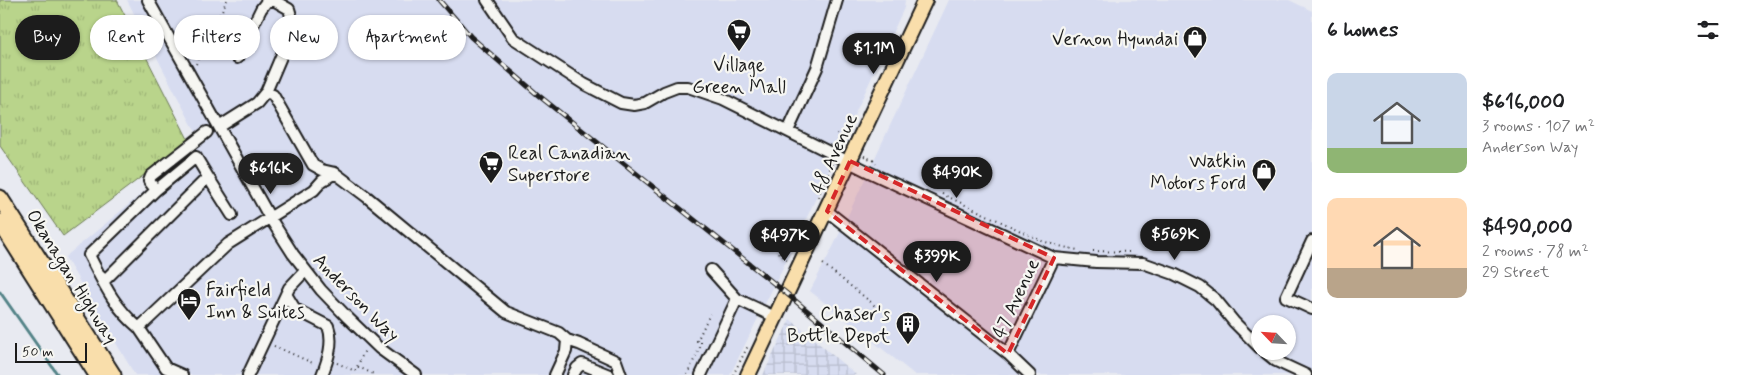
<!DOCTYPE html>
<meta charset="utf-8">
<style>
:root{--surface:#fff;--page:#f6f6f6;--text:#202124;--muted:#757577;--accent:#1c1c1c}
body{margin:0;font-family:Mynerve,sans-serif;background:var(--page);color:var(--text);height:100vh;display:flex;flex-direction:column;font-size:19px;white-space:nowrap}
*{box-sizing:border-box;margin:0}
p{font-size:16px;color:var(--muted)}
.icon{flex:none;width:28px;height:28px;fill:none;stroke:currentColor;stroke-width:2;stroke-linecap:round;stroke-linejoin:round}
.map{position:relative;flex:1;overflow:hidden}
.details{display:flex;flex-direction:column;background:var(--surface);width:425px}
.details>*{flex:none}
.hud{position:absolute;left:15px;top:15px;width:475px;height:45px;display:flex;gap:10px}
.needle{width:32px;rotate:295deg}
.tools{position:absolute;left:1251px;top:315px;display:grid;gap:10px}
.tools a{display:grid;place-items:center;width:45px;height:45px;border-radius:50%;background:var(--surface);box-shadow:0 1px 4px #0004;font-size:25px}
.scale{position:absolute;left:15px;bottom:12px;width:72px;box-sizing:border-box;padding-left:5px;border:2px solid #1c1c1c;border-top:0;font-size:14px;line-height:18px;white-space:nowrap;color:#1c1c1c;-webkit-text-stroke:4px #f6f6f2;paint-order:stroke}
.price{position:absolute;translate:-50% -42px;padding:0 11px;border-radius:18px;background:var(--accent);color:#fff;font-size:16px;line-height:32px;filter:drop-shadow(0 1px 2px #0008)}
.price::after{content:'';position:absolute;left:50%;top:30px;width:15px;height:11px;margin-left:-8px;background:inherit;clip-path:polygon(0 0,100% 0,50% 100%)}
.price.on{background:#222;color:#fff}
ul{padding:0;list-style:none}
li{display:flex;align-items:center;gap:15px;height:125px;padding:0 15px}
li span{display:grid;place-items:center;flex:none;width:140px;height:100px;border-radius:10px;color:#555}
li>.icon{margin-inline-start:auto}
span .icon{width:60px;height:60px;fill:#fffc;stroke-width:1}
li b{font-size:21px}
h2{display:flex;justify-content:space-between;align-items:center;height:60px;padding:0 15px;font-size:21px}
.tag{padding:0 18px;border-radius:22px;background:var(--surface);box-shadow:0 1px 4px #0004;font-size:18px;line-height:45px}
.tag.on{background:var(--accent);color:#fff}
main{display:flex;flex:1;min-height:0}
.map>svg:first-child{display:block}
</style>
<main>
<div class="map">
<svg width="1312" height="375" viewBox="0 0 1312 375">
<defs>
<pattern id="industrial-grid" width="8" height="8" patternUnits="userSpaceOnUse" patternTransform="scale(1.25)"><rect width="8" height="8" fill="#d7dcf0"/><path d="M0 4h8M4 0v8" fill="none" stroke="#b8bccd"/></pattern>
<pattern id="grass-tufts" width="24" height="20" patternUnits="userSpaceOnUse" patternTransform="scale(1.25)"><rect width="24" height="20" fill="#b9d48b"/><path d="M3 7l-1-3M5 7V3M7 7l1-3M15 17l-1-3M17 17v-4M19 17l1-3" fill="none" stroke="#9eb577"/></pattern>
</defs>
<rect width="100%" height="100%" fill="#e8eaf1"/>
<filter id="ink" filterUnits="userSpaceOnUse"><feTurbulence type="fractalNoise" baseFrequency=".02" numOctaves="2"/><feDisplacementMap in="SourceGraphic" scale="10" xChannelSelector="R" yChannelSelector="G"/><feConvolveMatrix kernelMatrix="1 2 1 2 8 2 1 2 1" color-interpolation-filters="sRGB"/></filter>
<g filter="url(#ink)">
<path fill="#d7dcf0" fill-rule="evenodd" d="M127,0H905L904,8L795,243L730,375H135L65,257L202,144Z
M949,0H1289L1312,11V375H915L810,291L834,245ZM1260,324H1288V351H1260Z"/>
<path fill="url(#industrial-grid)" d="M790,319L856,375H763Z"/>
<path fill="url(#grass-tufts)" stroke="#6a7854" d="M0,0H117L189,141L63,236L0,146Z"/>
<g fill="none" stroke-linecap="round" stroke-linejoin="round">
<path stroke="#538387" stroke-width="3" d="M0,292L58,375"/>
<defs>
<path id="minor" d="M148,0L270,218L293,254L321,290L348,318L379,348L416,375
M487,0L513,38L584,84L621,103L634,105L645,103L664,92L677,87H688L723,99L869,172L1054,258L1096,262L1143,263L1174,274L1200,287L1216,300L1234,322L1260,348
M266,92L273,95L313,165L322,170L335,173
M219,127L257,103L266,92L294,26L289,9L275,1H267L261,9L237,58
M788,131L817,68L837,0
M156,190L196,157L208,177
M827,211L1008,354L1030,375
M1312,241L1286,297L1312,309
M711,270L737,299L775,317
M103,282L208,177L232,215
M286,294L295,309L328,326C334,342 328,360 322,375
M139,328C114,307 104,284 89,255L156,190L149,181L151,176L207,132
M567,340L579,344L616,361L621,375
M1264,351L1276,361L1306,375
M1008,354L1054,258
M182,375L166,368L139,328L228,244L314,190L322,181L335,173L367,197L506,312L559,333L567,340L566,351L555,375
M248,375L289,288L305,271
M573,375L577,368L582,364L609,375
M701,375L737,299"/>
<path id="major" d="M748,375L925,0"/>
<path id="highway" d="M0,198L113,375
M0,222L97,375"/>
</defs>
<use href="#minor" stroke="#1c1c1c" stroke-width="14"/>
<use href="#major" stroke="#1c1c1c" stroke-width="18"/>
<use href="#highway" stroke="#1c1c1c" stroke-width="19"/>
<path stroke="#1c1c1c" stroke-width="2" stroke-dasharray="1 4" stroke-linecap="butt" d="M196,64L227,0
M837,133L840,139L843,141
M864,156L875,161L876,164
M942,194L1042,241L1059,246L1078,250
M818,197L832,164
M775,233C774,246 777,254 789,260
M1093,251L1133,252
M823,264L872,303L880,312
M274,346L315,364
M337,363L355,371L365,350
M358,367L376,375
M687,375L701,345V342L697,341L710,314
M733,375L748,346"/>
<use href="#minor" stroke="#f6f6f2" stroke-width="10"/>
<use href="#major" stroke="#f9deab" stroke-width="14"/>
<use href="#highway" stroke="#f9deab" stroke-width="15"/>
<defs>
<path id="rail" d="M439,0L471,37L538,95L786,293L884,375"/>
</defs>
<use href="#rail" stroke="#1c1c1c" stroke-width="5"/>
<use href="#rail" stroke="#f6f6f2" stroke-width="3" stroke-dasharray="9" stroke-linecap="butt"/>
</g>
</g>
<path fill="#d62828" fill-opacity="0.2" stroke="#d62828" stroke-width="4" stroke-dasharray="10 6" stroke-linejoin="round" d="M850,161L1054,258L1008,354L827,211Z"/>
<defs>
<symbol id="supermarket-pin" viewBox="-11 -11 22 30"><path d="M0 17L-7.5 6A9.5 9.5 0 1 1 7.5 6Z" fill="#1c1c1c" stroke="#f6f6f2"/><path d="M-6-5.5h2.5l.6 2H6L4.5 2H-2.5L-4.4-4H-6ZM-1.5 3.2a1.3 1.3 0 1 0 .1 0ZM3 3.2a1.3 1.3 0 1 0 .1 0Z" fill="#fff"/></symbol>
<symbol id="shop-pin" viewBox="-11 -11 22 30"><path d="M0 17L-7.5 6A9.5 9.5 0 1 1 7.5 6Z" fill="#1c1c1c" stroke="#f6f6f2"/><path d="M-5-2.5h2.3a2.7 3.5 0 0 1 5.4 0H5L5.5 6h-11ZM-1.5-2.5h3a1.5 2.3 0 0 0-3 0Z" fill="#fff"/></symbol>
<symbol id="hotel-pin" viewBox="-11 -11 22 30"><path d="M0 17L-7.5 6A9.5 9.5 0 1 1 7.5 6Z" fill="#1c1c1c" stroke="#f6f6f2"/><path d="M-6-4.5h1.5V1H6V5H4.5V3h-9V5H-6ZM-4 0a1.8 1.8 0 1 1 3.6 0ZM.5 0V-2.5h3Q6-2.5 6 0Z" fill="#fff"/></symbol>
<symbol id="building-pin" viewBox="-11 -11 22 30"><path d="M0 17L-7.5 6A9.5 9.5 0 1 1 7.5 6Z" fill="#1c1c1c" stroke="#f6f6f2"/><path d="M-4-6H4V6H1V3H-1V6H-4ZM-2.5-4.3h1.7v1.8h-1.7ZM.8-4.3h1.7v1.8H.8ZM-2.5-1h1.7V.8h-1.7ZM.8-1h1.7V.8H.8Z" fill="#fff"/></symbol>
</defs>
<g fill-rule="evenodd">
<use href="#supermarket-pin" x="725" y="17" width="28" height="38"/>
<use href="#shop-pin" x="1181" y="24" width="28" height="38"/>
<use href="#supermarket-pin" x="477" y="149" width="28" height="38"/>
<use href="#shop-pin" x="1250" y="157" width="28" height="38"/>
<use href="#hotel-pin" x="175" y="286" width="28" height="38"/>
<use href="#building-pin" x="894" y="310" width="28" height="38"/>
</g>
<g text-anchor="middle" stroke-width="4.5" stroke-linejoin="round" paint-order="stroke">
<g font-size="19" fill="#1c1c1c" stroke="#f6f6f2" text-anchor="end">
<text x="1178" y="45">Vernon Hyundai</text>
<text x="739" y="71" text-anchor="middle">Village<tspan x="739" dy="22">Green Mall</tspan></text>
<text x="508" y="159" text-anchor="start">Real Canadian<tspan x="508" dy="22">Superstore</tspan></text>
<text x="1246" y="167">Watkin<tspan x="1246" dy="22">Motors Ford</tspan></text>
<text x="206" y="296" text-anchor="start">Fairfield<tspan x="206" dy="22">Inn &amp; Suites</tspan></text>
<text x="890" y="320">Chaser's<tspan x="890" dy="22">Bottle Depot</tspan></text>
</g>
<g font-size="19" fill="#1c1c1c" stroke="#f6f6f2">
<text transform="translate(833 153) rotate(-65)" y="7">48 Avenue</text>
<text transform="translate(73 276) rotate(58)" y="7">Okanagan Highway</text>
<text transform="translate(357 297) rotate(46)" y="7">Anderson Way</text>
<text transform="translate(1015 298) rotate(-65)" y="7">47 Avenue</text>
</g>
</g>
</svg>
<div class="tools">
<a><svg class="needle" viewBox="-14 -14 28 28"><path d="M0-13l5 13h-10z" fill="#e53935"/><path d="M0 13l5-13h-10z" fill="#757577"/></svg></a>
</div>
<div class="scale">50 m</div>
<b class="price" style="left:874px;top:75px">$1.1M</b>
<b class="price on" style="left:271px;top:195px">$616K</b>
<b class="price" style="left:957px;top:199px">$490K</b>
<b class="price" style="left:1175px;top:261px">$569K</b>
<b class="price" style="left:785px;top:262px">$497K</b>
<b class="price" style="left:937px;top:283px">$399K</b>
<div class="hud">
<a class="tag on">Buy</a>
<a class="tag">Rent</a>
<a class="tag">Filters</a>
<a class="tag">New</a>
<a class="tag">Apartment</a>
</div>
</div>
<section class="details">
<h2>6 homes<svg class="icon" aria-label="filters" viewBox="0 0 24 24"><path d="M4 7h16M4 17h16"/><circle cx="9" cy="7" r="2"/><circle cx="15" cy="17" r="2"/></svg></h2>
<ul>
<li><span style="background:linear-gradient(#c9d6e8 75%,#8fb573 0)"><svg class="icon" aria-label="home" viewBox="0 0 24 24"><path d="M3 11l9-7 9 7M6 9v11h12V9"/></svg></span><div><b>$616,000</b><p>3 rooms · 107 m²</p><p>Anderson Way</p></div></li>
<li><span style="background:linear-gradient(#ffd9b3 70%,#b9a48a 0)"><svg class="icon" aria-label="home" viewBox="0 0 24 24"><path d="M3 11l9-7 9 7M6 9v11h12V9"/></svg></span><div><b>$490,000</b><p>2 rooms · 78 m²</p><p>29 Street</p></div></li>
</ul>
</section>
</main>
